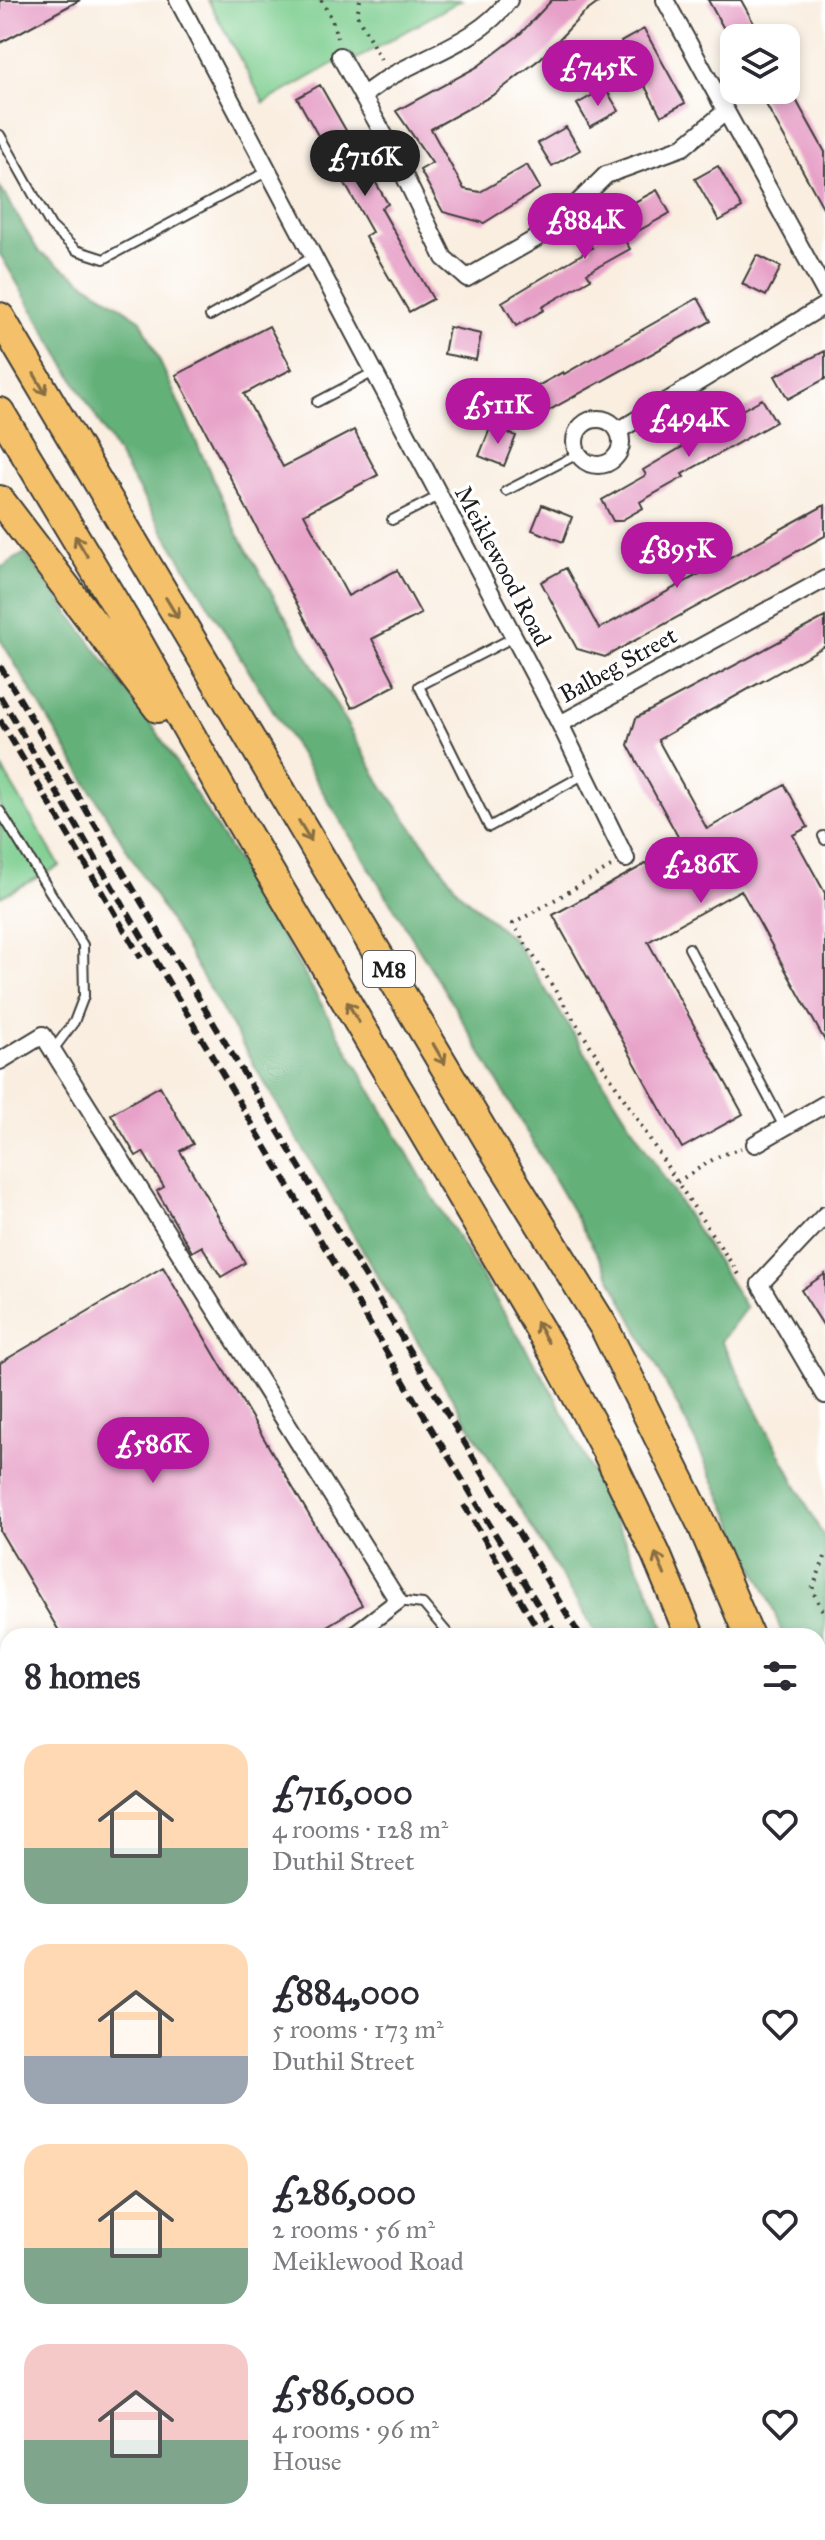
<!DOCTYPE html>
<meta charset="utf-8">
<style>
:root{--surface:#fff;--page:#f7f7f7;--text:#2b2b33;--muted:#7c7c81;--accent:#b5179e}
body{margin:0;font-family:"IM FELL Great Primer",serif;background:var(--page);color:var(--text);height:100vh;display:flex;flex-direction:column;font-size:30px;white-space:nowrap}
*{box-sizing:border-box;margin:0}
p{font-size:26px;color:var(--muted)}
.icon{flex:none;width:44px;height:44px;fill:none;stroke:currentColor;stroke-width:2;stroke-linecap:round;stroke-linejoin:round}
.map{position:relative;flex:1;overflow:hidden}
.panel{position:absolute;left:0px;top:1628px;width:826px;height:912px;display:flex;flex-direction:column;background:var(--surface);border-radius:24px 24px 0 0;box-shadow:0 4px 12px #0003}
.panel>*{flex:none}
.controls{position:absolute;left:720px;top:24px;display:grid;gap:16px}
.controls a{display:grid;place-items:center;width:80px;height:80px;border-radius:16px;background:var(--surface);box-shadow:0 4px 12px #0003;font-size:40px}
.price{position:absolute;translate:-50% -68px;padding:0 18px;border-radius:28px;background:var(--accent);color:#fff;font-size:26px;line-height:52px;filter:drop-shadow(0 2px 4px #0008)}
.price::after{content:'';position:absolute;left:50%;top:48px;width:24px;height:18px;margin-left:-12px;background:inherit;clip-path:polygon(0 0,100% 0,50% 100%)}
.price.current{background:#222;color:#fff}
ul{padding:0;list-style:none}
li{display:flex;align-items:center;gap:24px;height:200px;padding:0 24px}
li span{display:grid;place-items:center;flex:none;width:224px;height:160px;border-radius:24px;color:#555}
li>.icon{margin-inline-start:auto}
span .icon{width:96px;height:96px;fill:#fffc;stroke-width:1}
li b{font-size:34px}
h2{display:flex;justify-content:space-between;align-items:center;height:96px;padding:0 24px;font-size:34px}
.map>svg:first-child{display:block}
</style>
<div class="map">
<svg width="825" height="2540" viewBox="0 0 825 2540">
<rect width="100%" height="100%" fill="#fff"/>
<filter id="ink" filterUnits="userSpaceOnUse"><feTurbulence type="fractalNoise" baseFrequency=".0125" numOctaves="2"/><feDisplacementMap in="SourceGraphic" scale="16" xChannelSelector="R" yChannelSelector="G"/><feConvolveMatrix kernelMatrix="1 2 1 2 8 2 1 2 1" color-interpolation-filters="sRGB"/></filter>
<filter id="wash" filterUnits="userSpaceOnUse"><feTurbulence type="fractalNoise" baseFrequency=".006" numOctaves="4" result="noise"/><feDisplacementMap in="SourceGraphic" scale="32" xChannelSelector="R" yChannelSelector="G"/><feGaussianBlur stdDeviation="1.8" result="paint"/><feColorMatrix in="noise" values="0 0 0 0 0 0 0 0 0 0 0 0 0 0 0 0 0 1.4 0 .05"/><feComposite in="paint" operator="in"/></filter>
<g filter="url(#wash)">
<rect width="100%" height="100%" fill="#f9eee0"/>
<path fill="#7bcd8e" stroke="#4c7455" stroke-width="2" d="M208,0H461L355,60L351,54L264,103Z
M0,765L60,866L0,897Z
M8,2433V2482L0,2477V2444Z
M8,2527V2532H151L145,2540H87L83,2537L81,2540H0Z"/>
<path fill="#64b079" stroke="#40664a" stroke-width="2" d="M0,187L39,252L141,320L238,534L383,787L460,893L515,941L746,1308L721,1341L825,1540V1756L818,1736V1636H783L770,1601L690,1430L607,1271L454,1006L154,516L0,254Z
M25,553L157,732L259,896L428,1189L555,1396L652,1596L667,1636H598L380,1280L168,918L0,639V568Z
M825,2309V2540H780V2532H818V2315Z"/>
<g id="blocks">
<path fill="#e7a1c8" d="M0,0H80L0,43Z
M552,0H602L583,14L541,58L495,94L431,129L464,189L480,192L527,165L540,188L484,223L443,212L420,170L432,163L396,111L477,67L519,35Z
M708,0H741L762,38H729Z
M644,29L685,103L661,116L621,42Z
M320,85L388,204L381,208L433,299L409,312L365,236L372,232L297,98Z
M605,88L619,111L590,127L577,104Z
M758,90H791L801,109L825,152V211Z
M566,127L580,150L552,166L538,143Z
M718,166L742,208L719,221L695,179Z
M657,190L670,213L624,239L630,249L587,273L591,279L542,307L544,310L516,326L502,302L592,248L588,242L634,215L629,205Z
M757,255L781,267L766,296L742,284Z
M698,298L711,321L548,411L534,388L563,372L564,374Z
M269,326L292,369L244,394L283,467L354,430L378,475L304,514L348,596L397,570L421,614L372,639L396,685L352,708L176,375Z
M449,327L481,334L476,360L444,354Z
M825,351V379L788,399L775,376Z
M762,399L776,422L682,474L684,477L640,502L643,508L620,521H613L602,500L646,475L643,470L692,441L690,439Z
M491,426L516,436L504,466L479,456Z
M542,505L572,517L563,542L532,530Z
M825,505V536L605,657L577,649L541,582L566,568L599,629Z
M825,617V646L658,740L707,829L785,785L808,827L793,835L825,893V1041L741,890L648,942L743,1114L682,1148L553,915L682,844L628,745L636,718Z
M160,1086L193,1144L180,1151L245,1263L221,1277L202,1246L192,1252L157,1191L164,1187L143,1152L136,1156L111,1114Z
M163,1267L362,1605L310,1636H62L0,1531V1363Z
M825,1274V1328L801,1290Z"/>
</g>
</g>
<g filter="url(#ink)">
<use href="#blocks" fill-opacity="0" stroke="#3d3c39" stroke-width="2"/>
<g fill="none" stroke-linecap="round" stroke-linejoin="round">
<defs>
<path id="lane" d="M0,135L51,226L76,250L104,259L268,171
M210,316L313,257
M317,402L374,372
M506,491L578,454
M392,520L439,496
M514,637L419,686L489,827L585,774
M0,811L83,945L84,996L74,1022L53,1050
M823,836L825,840
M689,948L784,1127
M398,1601L423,1604L450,1636
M670,2540L679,2532"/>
<path id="street" d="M178,0L560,724L626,859
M665,0L825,292
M340,56L388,142L444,258L467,278L549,231L606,175L683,147L725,112
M362,96C372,89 382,81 393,75C432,53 482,38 509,0
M575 442a23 23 0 1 1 46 0a23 23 0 1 1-46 0Z
M618,431L825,305
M560,724L825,579
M0,1061L43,1035L398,1601L352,1636
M755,1144L825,1104
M825,1215L760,1284L825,1395
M0,1831L8,1843
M7,2072L8,2071
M0,2108L8,2113
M0,2258L8,2247
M609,2532L620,2540
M296,2540L301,2532
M750,2540V2532"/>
<path id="highway" d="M0,317L493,1148L604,1327L702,1525L749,1636
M0,412L134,635L236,815L553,1352L607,1452L656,1554L690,1636
M0,500L158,708
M818,1846L825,1871
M818,2084L825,2117"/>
</defs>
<use href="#lane" stroke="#3d3c39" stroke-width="12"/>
<use href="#street" stroke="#3d3c39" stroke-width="20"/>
<use href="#highway" stroke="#3d3c39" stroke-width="32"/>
<path stroke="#3d3c39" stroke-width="4" stroke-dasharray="2 6" stroke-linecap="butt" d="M321,0L332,19L337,38
M360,0L357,15L381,60
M611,867L513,924L677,1182L742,1279
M677,1182L717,1157L741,1148
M825,1557L812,1590L825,1615
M818,2303L825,2299
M40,2540L45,2532"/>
<use href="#lane" stroke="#fff" stroke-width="8"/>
<use href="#street" stroke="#fff" stroke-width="16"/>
<use href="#highway" stroke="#f4c16a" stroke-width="28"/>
<path stroke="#1c1c1c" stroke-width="6" stroke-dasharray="12 6" stroke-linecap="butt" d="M0,666L580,1636
M0,696L433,1431L557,1636
M0,720L141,958
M464,1505L542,1636"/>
</g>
<defs><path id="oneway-shaft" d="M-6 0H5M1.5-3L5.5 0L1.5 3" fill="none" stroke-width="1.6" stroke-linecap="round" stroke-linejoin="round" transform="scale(2)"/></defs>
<g stroke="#886e43">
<use href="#oneway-shaft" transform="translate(40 384) rotate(60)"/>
<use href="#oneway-shaft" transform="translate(81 546) rotate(-121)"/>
<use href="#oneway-shaft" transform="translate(172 608) rotate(59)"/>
<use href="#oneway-shaft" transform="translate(305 831) rotate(59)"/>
<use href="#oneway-shaft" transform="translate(353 1012) rotate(-120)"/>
<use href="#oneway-shaft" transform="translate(439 1054) rotate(60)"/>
<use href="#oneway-shaft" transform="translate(542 1332) rotate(-120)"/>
<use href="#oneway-shaft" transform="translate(660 1564) rotate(-113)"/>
</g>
</g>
<g text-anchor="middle" stroke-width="7" stroke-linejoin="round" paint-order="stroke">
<rect fill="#fff" stroke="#606060" stroke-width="2" x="363" y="951" width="52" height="36" rx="6"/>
<g font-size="22" font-weight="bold" fill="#1c1c1c">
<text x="389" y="977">M8</text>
</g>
<g font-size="24" fill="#1c1c1c" stroke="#fff">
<text transform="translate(503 566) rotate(62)" y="8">Meiklewood Road</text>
<text transform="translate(618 665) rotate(-29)" y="8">Balbeg Street</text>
</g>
</g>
</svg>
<div class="controls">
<a><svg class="icon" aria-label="layers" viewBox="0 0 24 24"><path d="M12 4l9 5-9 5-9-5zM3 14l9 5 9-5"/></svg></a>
</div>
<b class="price" style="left:598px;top:108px">£745K</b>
<b class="price current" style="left:365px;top:198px">£716K</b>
<b class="price" style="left:585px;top:261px">£884K</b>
<b class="price" style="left:498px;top:446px">£511K</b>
<b class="price" style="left:689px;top:459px">£494K</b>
<b class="price" style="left:677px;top:590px">£895K</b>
<b class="price" style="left:701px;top:905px">£286K</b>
<b class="price" style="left:153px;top:1485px">£586K</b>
<section class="panel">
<h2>8 homes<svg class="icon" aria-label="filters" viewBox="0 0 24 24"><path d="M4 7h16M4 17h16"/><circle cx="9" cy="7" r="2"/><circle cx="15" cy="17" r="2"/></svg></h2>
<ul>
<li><span style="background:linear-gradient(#ffd9b3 65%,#7fa58c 0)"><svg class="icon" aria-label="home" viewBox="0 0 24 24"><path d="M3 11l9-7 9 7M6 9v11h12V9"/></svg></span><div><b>£716,000</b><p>4 rooms · 128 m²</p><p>Duthil Street</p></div><svg class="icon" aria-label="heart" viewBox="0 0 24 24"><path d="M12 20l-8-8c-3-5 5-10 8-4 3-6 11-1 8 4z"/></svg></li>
<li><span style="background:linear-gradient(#ffd9b3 70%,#9aa5b1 0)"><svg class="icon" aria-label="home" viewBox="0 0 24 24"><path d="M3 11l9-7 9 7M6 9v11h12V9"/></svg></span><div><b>£884,000</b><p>5 rooms · 173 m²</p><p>Duthil Street</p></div><svg class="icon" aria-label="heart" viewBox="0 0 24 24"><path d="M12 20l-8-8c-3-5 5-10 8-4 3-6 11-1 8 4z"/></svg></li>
<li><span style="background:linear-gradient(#ffd9b3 65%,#7fa58c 0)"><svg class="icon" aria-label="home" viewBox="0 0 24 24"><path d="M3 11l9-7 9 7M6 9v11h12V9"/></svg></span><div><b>£286,000</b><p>2 rooms · 56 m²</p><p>Meiklewood Road</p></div><svg class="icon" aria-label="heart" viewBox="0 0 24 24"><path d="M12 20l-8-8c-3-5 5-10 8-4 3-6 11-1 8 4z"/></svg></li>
<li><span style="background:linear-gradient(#f6c9c9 60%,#7fa58c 0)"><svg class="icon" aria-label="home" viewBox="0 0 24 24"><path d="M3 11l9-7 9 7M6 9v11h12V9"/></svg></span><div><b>£586,000</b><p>4 rooms · 96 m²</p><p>House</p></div><svg class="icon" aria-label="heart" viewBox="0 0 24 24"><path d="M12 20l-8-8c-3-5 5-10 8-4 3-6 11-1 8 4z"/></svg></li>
</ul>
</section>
</div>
